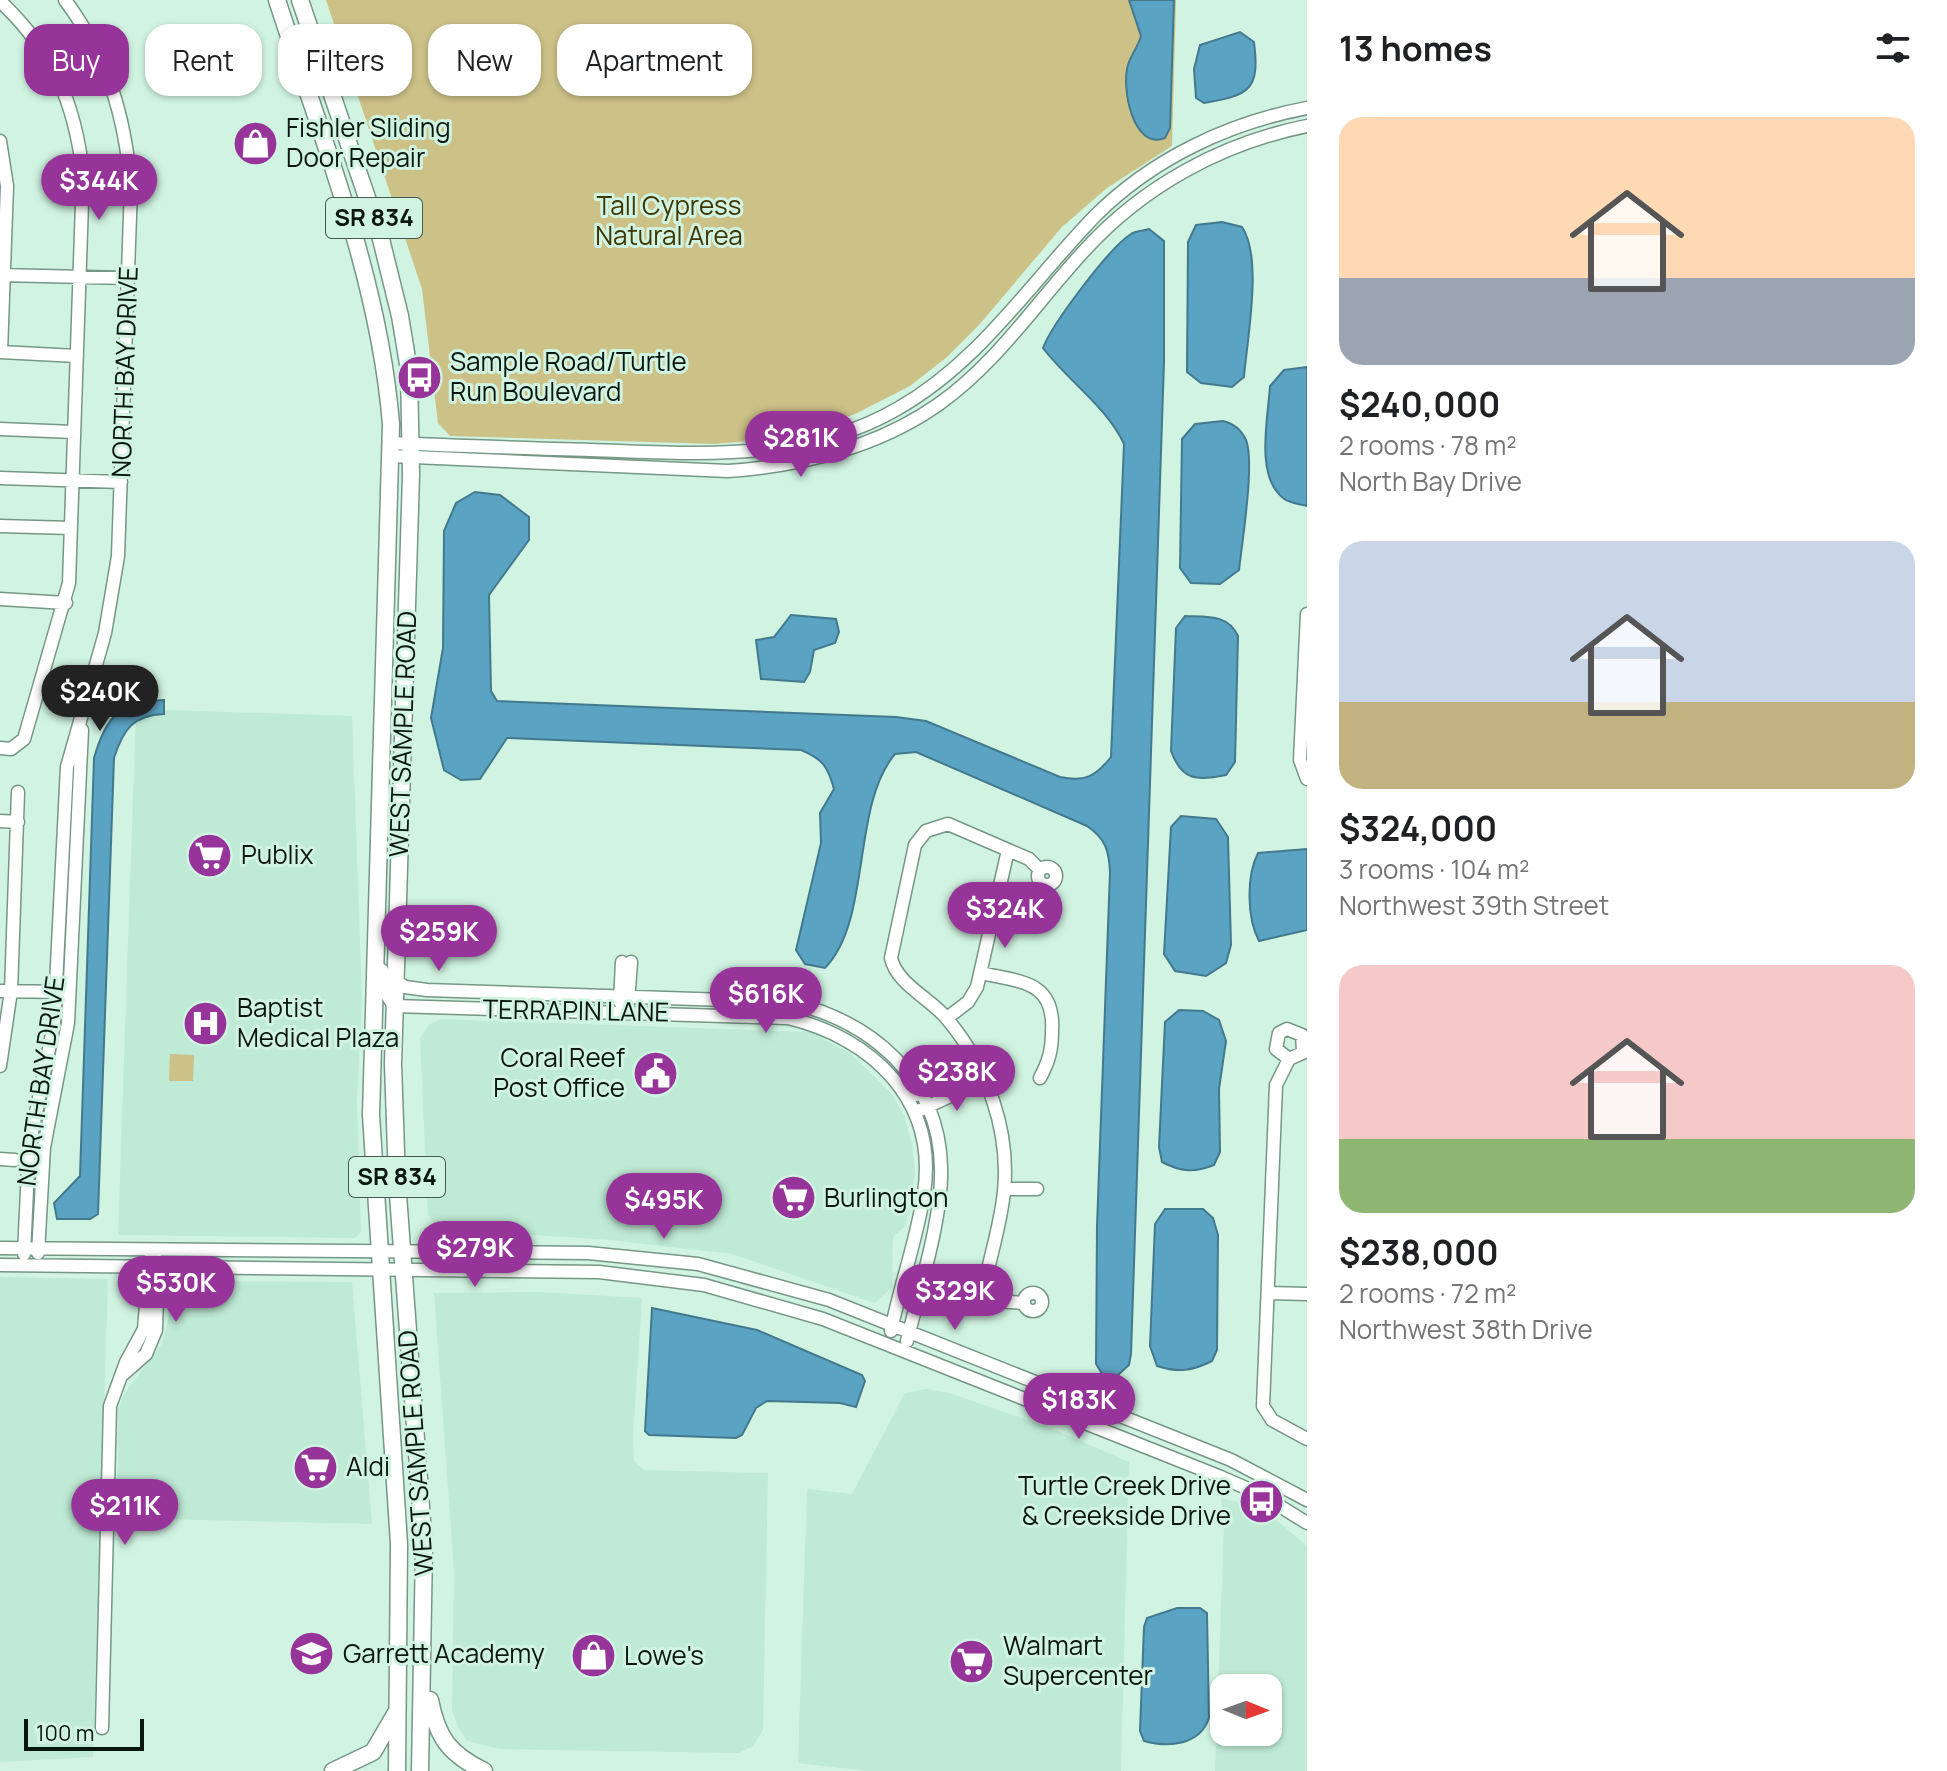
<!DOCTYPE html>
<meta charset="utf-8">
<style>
:root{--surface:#fff;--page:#f2f2f2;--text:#202124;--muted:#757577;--accent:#96349a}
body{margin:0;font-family:Manrope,sans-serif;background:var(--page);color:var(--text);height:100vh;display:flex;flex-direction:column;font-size:30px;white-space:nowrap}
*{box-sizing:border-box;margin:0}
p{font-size:26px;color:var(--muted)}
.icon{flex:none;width:44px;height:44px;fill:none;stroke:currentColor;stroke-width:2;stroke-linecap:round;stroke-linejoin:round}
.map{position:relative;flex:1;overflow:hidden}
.sheet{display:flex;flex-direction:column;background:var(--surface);width:640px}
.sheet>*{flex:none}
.guide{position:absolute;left:24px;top:24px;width:760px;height:72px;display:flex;gap:16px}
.needle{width:52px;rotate:91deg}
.buttons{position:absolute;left:1210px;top:1674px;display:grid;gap:16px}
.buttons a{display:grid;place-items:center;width:72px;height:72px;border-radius:16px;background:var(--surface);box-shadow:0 2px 6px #0004;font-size:40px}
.scale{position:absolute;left:24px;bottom:20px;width:120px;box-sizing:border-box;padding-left:8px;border:4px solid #0a1610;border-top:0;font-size:22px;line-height:28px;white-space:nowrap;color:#0a1610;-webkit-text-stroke:6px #d1f4e2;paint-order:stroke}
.price{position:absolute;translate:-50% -68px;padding:0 18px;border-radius:28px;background:var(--accent);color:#fff;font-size:26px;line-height:52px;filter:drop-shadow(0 2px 4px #0008)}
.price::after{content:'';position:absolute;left:50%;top:48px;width:24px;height:18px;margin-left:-12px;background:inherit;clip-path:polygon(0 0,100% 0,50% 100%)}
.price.selected{background:#222;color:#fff}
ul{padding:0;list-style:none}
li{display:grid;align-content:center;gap:16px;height:424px;padding:0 32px}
li span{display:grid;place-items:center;height:248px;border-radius:24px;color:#555}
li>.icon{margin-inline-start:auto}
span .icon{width:144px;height:144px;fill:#fffc;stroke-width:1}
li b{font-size:34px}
h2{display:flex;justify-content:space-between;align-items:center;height:96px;padding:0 32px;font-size:34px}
.tag{padding:0 28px;border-radius:24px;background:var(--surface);box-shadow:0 2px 6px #0004;font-size:28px;line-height:72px}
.tag.selected{background:var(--accent);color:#fff}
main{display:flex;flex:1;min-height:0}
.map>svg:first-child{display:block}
</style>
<main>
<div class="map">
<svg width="1307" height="1771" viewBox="0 0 1307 1771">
<rect width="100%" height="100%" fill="#d1f4e2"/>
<path fill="#bfead5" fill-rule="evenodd" d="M136,709L352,716L362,998L357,1102L361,1232L355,1238L118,1235Z
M441,1019L810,1032L850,1053L891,1093L904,1115L912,1144L915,1172L910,1208L904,1227L893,1237L892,1287L875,1303L732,1254L610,1240L491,1232L442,1234L428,1215L420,1038L430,1024Z
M0,1277L108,1279L93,1757L0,1762Z
M187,1281L352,1282L372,1524L117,1518L118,1410L124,1394L161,1345L168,1321L169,1293Z
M540,1292L642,1298L633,1436L634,1461L644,1470L768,1473L763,1730L753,1746L739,1753L500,1749L467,1741L458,1727L452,1711L454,1571L434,1293Z
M927,1389L949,1393L1048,1427L1129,1462L1121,1771H866L798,1763L807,1489L852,1494L905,1393Z
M1221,1498L1253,1506L1280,1523L1307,1546V1771H1215L1224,1527ZM1224,1688H1268V1732H1224Z"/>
<path fill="#ccc187" d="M326,0H1176L1172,146L1107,188L1062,227L979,325L947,357L910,386L855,414L790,437L716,444L450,436L438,423L422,289Z
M170,1054L194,1055L193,1081H169Z"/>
<path fill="#5ba3c3" stroke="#43798d" stroke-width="2" d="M1129,0H1174L1170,128L1165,138C1133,151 1121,87 1128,65C1131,55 1138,47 1141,36Z
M1240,32L1254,42C1260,90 1250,95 1204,103L1196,98L1194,69L1200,45Z
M1222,222L1242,227C1263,258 1247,339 1244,377L1232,387L1201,383L1187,372L1188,242L1196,225Z
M1149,229L1164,241V362L1131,1354L1129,1365L1118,1375L1104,1377L1096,1364L1097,1226L1110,872C1109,851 1106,839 1087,826L916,752L895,754C851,806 872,920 825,968L805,964L796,950L821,843L820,813L834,789C828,767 823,759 801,750L507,738L480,779L461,780L444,770L431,718L443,648L444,531L456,503L475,492L500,495L529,517V540L489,595L491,691L497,701L896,717L926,721L1060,777C1085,782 1095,777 1111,757L1124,444C1106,406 1068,381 1043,348C1052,324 1109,248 1131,234C1135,231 1144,231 1149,229Z
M1307,367V506C1300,504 1288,503 1283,498C1255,476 1268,418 1270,386L1284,370Z
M1223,421C1234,424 1241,429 1246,440C1255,462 1242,543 1239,570L1220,584L1191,583L1180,568L1182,439L1195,424Z
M791,615L836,619L839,632L835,643L814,650L810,672L804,682L761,679L756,640L774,637Z
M1185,616C1207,617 1228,614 1238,636L1235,762L1226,775C1197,781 1182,781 1171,751L1176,628Z
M164,700V714C133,715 123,730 114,758L98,1214L90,1219H57L54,1203L80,1176L94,758C106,716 120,701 164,700Z
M1181,816L1216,819L1228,837L1231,945L1226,963L1206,976L1175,971L1164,954L1171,827Z
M1307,849V930L1259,941C1247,918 1246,877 1258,853Z
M1179,1010L1203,1011L1219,1020L1226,1041L1219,1089L1220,1152L1214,1165C1194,1173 1181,1172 1162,1162L1159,1147L1165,1022Z
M1165,1209H1203L1213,1218L1218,1235L1217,1350L1212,1361C1192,1371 1179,1373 1157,1366L1150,1346L1155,1224Z
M652,1308L757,1330L862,1375L865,1381L856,1407L840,1403L767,1401L756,1408L742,1435L736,1438L649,1435L645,1431Z
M1177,1608H1200L1207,1613L1209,1718C1200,1745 1169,1748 1144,1741L1140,1731L1144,1627L1147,1618Z"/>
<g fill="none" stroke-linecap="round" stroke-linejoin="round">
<defs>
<path id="minor" d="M0,1C53,51 75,103 83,174L69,583L24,739L11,749L0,748
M0,141L7,186L1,352
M0,275L128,278
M0,352L77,356
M0,429L74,432
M391,443C457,446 524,448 590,450C695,453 802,464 897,409C980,362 1030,283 1095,216C1152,159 1228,123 1307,108
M391,456L728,471C801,466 878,447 939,404C997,363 1036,303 1084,251C1143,186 1222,143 1307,126
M0,478L121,482
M0,526L71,528
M0,599L66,603
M1307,614L1300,760L1307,779
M0,821L18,822
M1038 876a9 9 0 1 1 18 0a9 9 0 1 1-18 0Z
M382,970L385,992L394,1006L788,1018C872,1038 938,1100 924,1193C917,1239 900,1285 891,1331
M981,973C1021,982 1055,981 1052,1031C1052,1050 1049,1061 1040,1078
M394,979L405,987L427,990L789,1002C871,1021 939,1078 941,1167C943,1216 919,1291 907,1341
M0,991L64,992
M620,1002L622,962
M628,1002L631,962
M947,1018L968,1002L977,987L1008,850
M1307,1051L1289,1059L1276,1085L1263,1406L1272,1420L1307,1439
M1289,1059L1276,1049L1279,1033L1287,1029L1302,1035L1303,1051
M0,1066L11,991L18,792
M916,1095L979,1067
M920,1110L985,1080
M0,1159L15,1160
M1004,1189H1037
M0,1248L588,1253L698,1264L829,1300L1231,1460L1307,1500
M38,1253L44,1147L68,1023L82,730
M24,1254L29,1147L54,1024L67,767L105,633L118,556L131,187C125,116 108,58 65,0
M0,1265L599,1272L704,1285L823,1319L1221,1477L1262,1495L1307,1523
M1268,1293L1307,1294
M1024 1302a9 9 0 1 1 18 0a9 9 0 1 1-18 0Z
M1024,1303L995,1301L984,1288C990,1256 1001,1224 1004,1191C1010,1130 987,1067 948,1020C932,999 897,985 891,958L915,845L926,831L948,824L1029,859L1040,870
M121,1376L146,1354L156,1330L158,1261
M102,1728L110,1406L126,1362L144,1329L150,1259"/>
<path id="major" d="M277,0C322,139 379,277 391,424L371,1115L399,1544L397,1771
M300,0L381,239L400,316L409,370L411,475L393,1064L397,1181L424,1548L420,1771
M430,1700C437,1737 449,1754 484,1771
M333,1771L373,1752L397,1711"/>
</defs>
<use href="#minor" stroke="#769686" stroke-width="15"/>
<use href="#major" stroke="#769686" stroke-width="19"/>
<use href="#minor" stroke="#fff" stroke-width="12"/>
<use href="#major" stroke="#fff" stroke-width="16"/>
</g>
<defs>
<symbol id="shop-disc" viewBox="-11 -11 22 22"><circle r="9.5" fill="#96349a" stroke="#d1f4e2"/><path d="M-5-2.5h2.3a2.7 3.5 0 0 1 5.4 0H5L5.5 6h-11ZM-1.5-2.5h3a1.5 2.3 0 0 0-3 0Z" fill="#fff"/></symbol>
<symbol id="bus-disc" viewBox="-11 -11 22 22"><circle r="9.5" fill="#96349a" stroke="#d1f4e2"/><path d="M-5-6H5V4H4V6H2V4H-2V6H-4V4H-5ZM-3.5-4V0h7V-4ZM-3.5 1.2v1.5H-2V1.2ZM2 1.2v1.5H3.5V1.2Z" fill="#fff"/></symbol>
<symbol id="supermarket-disc" viewBox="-11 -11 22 22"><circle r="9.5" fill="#96349a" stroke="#d1f4e2"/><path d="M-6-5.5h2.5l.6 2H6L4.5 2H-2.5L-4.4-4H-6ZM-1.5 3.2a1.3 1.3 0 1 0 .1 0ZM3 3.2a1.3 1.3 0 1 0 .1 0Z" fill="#fff"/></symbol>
<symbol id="hospital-disc" viewBox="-11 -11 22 22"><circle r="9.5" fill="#96349a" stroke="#d1f4e2"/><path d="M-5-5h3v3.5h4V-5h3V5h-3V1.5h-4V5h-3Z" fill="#fff"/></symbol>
<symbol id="civic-disc" viewBox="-11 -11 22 22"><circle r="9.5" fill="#96349a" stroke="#d1f4e2"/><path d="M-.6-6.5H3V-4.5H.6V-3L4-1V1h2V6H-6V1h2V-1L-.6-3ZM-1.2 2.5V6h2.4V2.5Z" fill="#fff"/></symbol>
<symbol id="school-disc" viewBox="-11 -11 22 22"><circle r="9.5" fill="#96349a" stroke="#d1f4e2"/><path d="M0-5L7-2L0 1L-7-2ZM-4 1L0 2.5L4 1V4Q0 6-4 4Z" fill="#fff"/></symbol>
</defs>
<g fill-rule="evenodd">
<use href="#shop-disc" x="230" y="118" width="51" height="51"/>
<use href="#bus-disc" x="394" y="352" width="51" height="51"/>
<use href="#supermarket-disc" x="184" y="830" width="51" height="51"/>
<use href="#hospital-disc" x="180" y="998" width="51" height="51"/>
<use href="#civic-disc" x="630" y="1048" width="51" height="51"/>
<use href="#supermarket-disc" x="768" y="1172" width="51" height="51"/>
<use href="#supermarket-disc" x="290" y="1442" width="51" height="51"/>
<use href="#bus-disc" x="1236" y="1476" width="51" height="51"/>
<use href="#school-disc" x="286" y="1628" width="51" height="51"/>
<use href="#shop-disc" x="568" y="1630" width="51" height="51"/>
<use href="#supermarket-disc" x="946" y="1636" width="51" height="51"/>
</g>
<g text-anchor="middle" stroke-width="6" stroke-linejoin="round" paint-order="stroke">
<g fill="#d1f4e2" stroke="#46594f" stroke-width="2">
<rect x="326" y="198" width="96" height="40" rx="6"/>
<rect x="349" y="1157" width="96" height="40" rx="6"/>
</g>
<g font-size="24" font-weight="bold" fill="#0a1610">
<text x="374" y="226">SR 834</text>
<text x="397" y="1185">SR 834</text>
</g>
<g font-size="26" fill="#0a1610" stroke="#d1f4e2" text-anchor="start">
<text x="286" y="137">Fishler Sliding<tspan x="286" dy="30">Door Repair</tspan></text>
<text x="450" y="371">Sample Road/Turtle<tspan x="450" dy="30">Run Boulevard</tspan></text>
<text x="241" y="864">Publix</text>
<text x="237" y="1017">Baptist<tspan x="237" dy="30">Medical Plaza</tspan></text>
<text x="625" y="1067" text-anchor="end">Coral Reef<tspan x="625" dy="30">Post Office</tspan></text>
<text x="824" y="1207">Burlington</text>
<text x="346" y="1476">Aldi</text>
<text x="1231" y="1495" text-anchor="end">Turtle Creek Drive<tspan x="1231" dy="30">&amp; Creekside Drive</tspan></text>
<text x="1003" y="1655">Walmart<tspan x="1003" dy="30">Supercenter</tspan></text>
<text x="343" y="1663">Garrett Academy</text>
<text x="624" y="1665">Lowe's</text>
</g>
<g font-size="26" fill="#403700" stroke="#d1f4e2">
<text x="669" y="215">Tall Cypress<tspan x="669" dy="30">Natural Area</tspan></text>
</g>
<g font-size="26" fill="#0a1610" stroke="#d1f4e2">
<text transform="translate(125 372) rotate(-88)" y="9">NORTH BAY DRIVE</text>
<text transform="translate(403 734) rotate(-88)" y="9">WEST SAMPLE ROAD</text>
<text transform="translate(576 1011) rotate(1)" y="9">TERRAPIN LANE</text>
<text transform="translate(41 1081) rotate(-82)" y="9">NORTH BAY DRIVE</text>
<text transform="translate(416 1453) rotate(-94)" y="9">WEST SAMPLE ROAD</text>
</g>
</g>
</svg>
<div class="buttons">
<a><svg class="needle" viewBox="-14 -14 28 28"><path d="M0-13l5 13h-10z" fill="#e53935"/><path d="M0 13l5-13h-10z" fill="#757577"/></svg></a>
</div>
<div class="scale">100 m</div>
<b class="price" style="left:99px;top:222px">$344K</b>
<b class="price" style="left:801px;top:479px">$281K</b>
<b class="price selected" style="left:100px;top:733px">$240K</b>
<b class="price" style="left:1005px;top:950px">$324K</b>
<b class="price" style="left:439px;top:973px">$259K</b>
<b class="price" style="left:766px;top:1035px">$616K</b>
<b class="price" style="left:957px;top:1113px">$238K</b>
<b class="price" style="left:664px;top:1241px">$495K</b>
<b class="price" style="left:475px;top:1289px">$279K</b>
<b class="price" style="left:176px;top:1324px">$530K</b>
<b class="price" style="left:955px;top:1332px">$329K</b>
<b class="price" style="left:1079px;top:1441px">$183K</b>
<b class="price" style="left:125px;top:1547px">$211K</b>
<div class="guide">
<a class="tag selected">Buy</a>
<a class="tag">Rent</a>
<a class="tag">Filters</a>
<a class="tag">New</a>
<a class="tag">Apartment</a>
</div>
</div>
<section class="sheet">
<h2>13 homes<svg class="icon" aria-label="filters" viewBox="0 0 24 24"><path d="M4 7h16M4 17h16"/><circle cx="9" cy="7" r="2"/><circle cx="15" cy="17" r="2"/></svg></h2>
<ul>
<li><span style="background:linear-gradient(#ffd9b3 65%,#9aa5b1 0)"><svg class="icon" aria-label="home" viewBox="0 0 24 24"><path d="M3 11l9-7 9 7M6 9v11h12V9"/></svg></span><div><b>$240,000</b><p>2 rooms · 78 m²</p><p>North Bay Drive</p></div></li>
<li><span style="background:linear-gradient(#c9d6e8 65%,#c2b280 0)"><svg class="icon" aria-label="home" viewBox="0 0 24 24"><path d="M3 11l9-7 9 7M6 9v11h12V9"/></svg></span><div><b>$324,000</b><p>3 rooms · 104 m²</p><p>Northwest 39th Street</p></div></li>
<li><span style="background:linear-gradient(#f6c9c9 70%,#8fb573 0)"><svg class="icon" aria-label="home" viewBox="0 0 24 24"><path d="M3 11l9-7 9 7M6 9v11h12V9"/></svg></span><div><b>$238,000</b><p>2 rooms · 72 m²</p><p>Northwest 38th Drive</p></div></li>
</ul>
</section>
</main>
